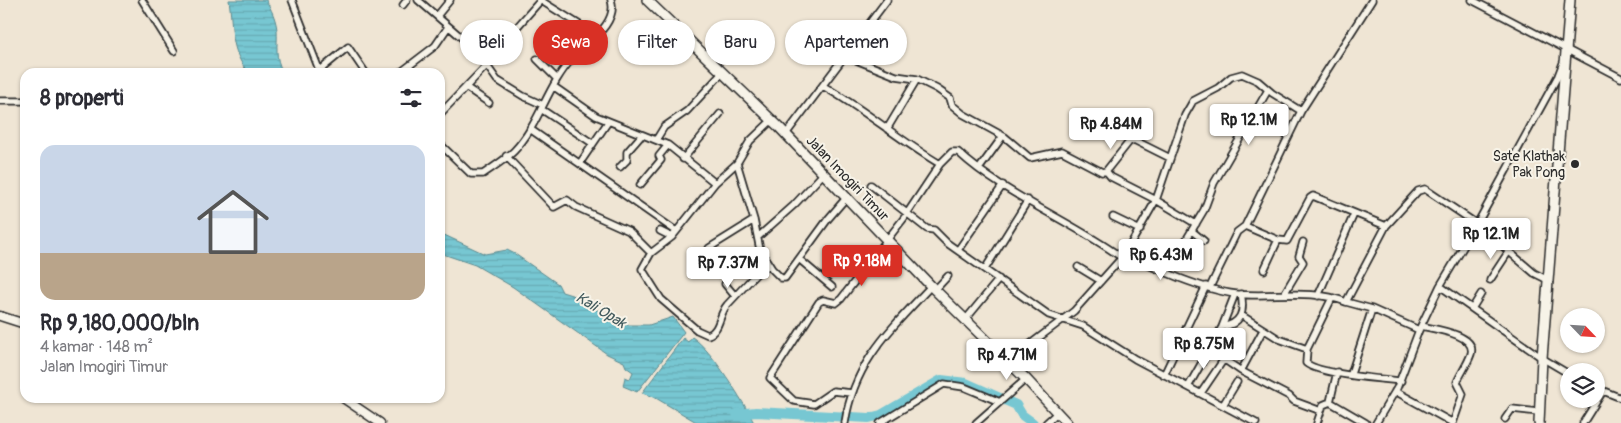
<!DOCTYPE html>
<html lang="id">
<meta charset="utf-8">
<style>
:root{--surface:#fff;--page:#f7f7f7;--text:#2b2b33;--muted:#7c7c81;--line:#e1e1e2;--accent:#d93025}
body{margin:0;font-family:Pangolin,sans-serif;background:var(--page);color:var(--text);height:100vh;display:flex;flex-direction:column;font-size:19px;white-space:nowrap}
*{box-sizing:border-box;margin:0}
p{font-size:16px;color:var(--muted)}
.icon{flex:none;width:28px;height:28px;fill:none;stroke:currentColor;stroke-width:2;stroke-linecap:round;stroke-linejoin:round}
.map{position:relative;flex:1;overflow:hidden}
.drawer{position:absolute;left:20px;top:68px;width:425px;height:335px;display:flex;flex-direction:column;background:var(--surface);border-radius:15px;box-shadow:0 1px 4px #0004}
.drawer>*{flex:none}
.guide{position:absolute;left:460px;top:20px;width:475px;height:45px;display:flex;gap:10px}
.needle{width:32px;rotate:115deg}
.fabs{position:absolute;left:1560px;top:308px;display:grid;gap:10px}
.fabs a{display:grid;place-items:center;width:45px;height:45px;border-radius:50%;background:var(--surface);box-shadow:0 1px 4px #0004;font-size:25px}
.price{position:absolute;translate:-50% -42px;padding:0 11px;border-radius:5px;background:#fff;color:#222;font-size:16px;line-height:32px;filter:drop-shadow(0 1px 2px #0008)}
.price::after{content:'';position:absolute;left:50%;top:30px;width:15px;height:11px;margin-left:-8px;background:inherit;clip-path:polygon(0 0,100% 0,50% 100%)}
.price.active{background:var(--accent);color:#fff}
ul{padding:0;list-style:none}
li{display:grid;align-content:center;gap:10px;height:265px;padding:0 20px}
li+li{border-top:1px solid var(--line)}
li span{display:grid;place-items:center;height:155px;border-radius:15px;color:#555}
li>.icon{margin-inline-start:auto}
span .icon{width:90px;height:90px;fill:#fffc;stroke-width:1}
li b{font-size:21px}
h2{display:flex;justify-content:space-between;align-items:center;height:60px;padding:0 20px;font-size:21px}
.pill{padding:0 18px;border-radius:22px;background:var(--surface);box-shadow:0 1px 4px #0004;font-size:18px;line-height:45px}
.pill.active{background:var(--accent);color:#fff}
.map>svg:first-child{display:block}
</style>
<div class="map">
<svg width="1621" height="423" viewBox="0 0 1621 423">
<defs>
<pattern id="water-rules" width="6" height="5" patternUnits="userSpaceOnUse" patternTransform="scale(1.25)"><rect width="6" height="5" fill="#77c7d2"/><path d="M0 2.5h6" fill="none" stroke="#67abb4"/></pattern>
</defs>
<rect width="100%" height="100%" fill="#efe5d4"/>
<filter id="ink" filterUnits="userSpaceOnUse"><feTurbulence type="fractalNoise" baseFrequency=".02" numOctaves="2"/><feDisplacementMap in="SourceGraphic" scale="10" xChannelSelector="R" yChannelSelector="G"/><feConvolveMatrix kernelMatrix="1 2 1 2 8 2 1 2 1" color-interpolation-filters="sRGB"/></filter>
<g filter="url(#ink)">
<path fill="url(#water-rules)" stroke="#59898f" d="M229,0H266C271,9 276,19 277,30C278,46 274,57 283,72H248C230,51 233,27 229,0Z
M440,233L485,254L507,250L515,254L558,284L562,292L578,297L592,308L607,314L621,325H649L673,317L684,332L637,392L623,386L625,377L630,379L633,372L626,367L624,362L607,354L513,287L475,265L440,253Z
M692,337C711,349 744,402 754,423H698L654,397L642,393L683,338L688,342Z"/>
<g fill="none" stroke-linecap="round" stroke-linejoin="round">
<path stroke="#77c7d2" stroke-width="10" d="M737,414L756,412L869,418L881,415L941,380L966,383L1016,405L1022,415L1033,423"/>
<defs>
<path id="minor" d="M142,0L174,51
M292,0L320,72
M418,0L476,50L497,80L523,96L543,105
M540,0L596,35
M1472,0L1621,78
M403,5L407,0
M437,16L450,0
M502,44L540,1
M846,56L896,76L917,79L937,89L950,98L952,105L963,114L1005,137L1030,158L1062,151L1102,172L1106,171L1129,142L1134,140L1170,158
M537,59L557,79
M319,71L348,47L365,72
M401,72L435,46L448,27
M553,86L596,116L668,145L715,183
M823,86C864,109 899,140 940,164
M467,88L489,103
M0,101H25
M541,109L592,143
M440,114L487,65
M530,129L676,231
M887,129L917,79
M786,134L887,0
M656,140L664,127L687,111L722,73
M440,144L471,174H483C493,167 505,160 514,151C540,124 547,85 573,58C587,43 619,23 611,0
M506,156L554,207L567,200L576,207L629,231L651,253
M683,159L720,114
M580,163L608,122
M737,163L754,220L760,250L772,269L781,278H785L828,219L847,197
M620,167L627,160V152L641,136
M979,169L1003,136
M1106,171L1111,177L1156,200L1196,224
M640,185L661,160L659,156L668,145
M871,185L927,229L934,230L947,243L1049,315L1083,326L1135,359L1256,423
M1113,217L1140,230
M1245,226L1278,240L1287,241L1310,198L1313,196L1386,226
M660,231L672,237
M1192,231L1204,241
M758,237L794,205L824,173
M709,248L754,220
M958,250L1003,185
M1125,254C1155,269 1204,290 1236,294C1272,298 1311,288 1346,302L1386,226L1418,191L1425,189L1477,224L1534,273L1548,280
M799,259L832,287
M769,265L757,273L727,305C719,314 720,331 708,335L697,330L661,299L642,269L651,253L672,237L715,183L737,163L750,141L772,120
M1078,267L1101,281
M985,269L1028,200
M1264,270L1278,240
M1167,272L1204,210L1214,183L1268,90
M1490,280L1509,251
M725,284L735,296
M1440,286L1542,358L1569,374
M1210,287L1237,232L1245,226L1301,111
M935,290L948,276
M1284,294L1303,262L1299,256L1303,242
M1318,296L1354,214
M1332,298L1307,349L1306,363C1318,374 1381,379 1401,381
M1346,302L1372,309L1419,330
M1473,307L1481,294
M1241,315L1279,339L1307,349
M966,319L999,279
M1421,326C1434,329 1477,334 1471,354C1468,363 1461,373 1457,382L1463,394L1453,423
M1222,327C1241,324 1245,312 1241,294
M1209,349L1241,371L1289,396L1294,401L1321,411
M1008,361L1074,311L1125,254L1156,200L1185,115L1193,101L1218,88L1231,77L1242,74L1258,81L1272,93L1301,111L1372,0
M1241,371L1263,330
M1351,374L1372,309
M1164,375L1206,286
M1188,387L1222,327L1235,294
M1596,388L1621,398
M1395,391L1453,423
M852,393L833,391L814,404L794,401L770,378L819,302L823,300L836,303L841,299L904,218L940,164L952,152H958C1004,195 1070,220 1121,257
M1201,393L1224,359
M1330,402L1366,423
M1223,405L1237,382
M1505,419L1512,409L1539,412
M845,423C854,362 891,329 931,286
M880,423L944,384L964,387L1000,402
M976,423L1026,379
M1046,423L1057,413
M1317,423L1323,405L1330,402L1337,372
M1376,423L1397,388L1419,330L1440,286L1477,224L1558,76L1563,63
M1583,423L1603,391"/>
<path id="tertiary" d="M0,316L25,324
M343,398L380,423"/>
<path id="secondary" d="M1539,423L1542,358L1570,0"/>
<path id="primary" d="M647,0L779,127L931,286L1026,379L1067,423"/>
</defs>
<use href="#minor" stroke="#2b2b2b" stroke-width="9"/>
<use href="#tertiary" stroke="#2b2b2b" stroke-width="11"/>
<use href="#secondary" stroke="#2b2b2b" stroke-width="12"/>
<use href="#primary" stroke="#2b2b2b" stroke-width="12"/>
<use href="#minor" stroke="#f7f3e8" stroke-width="5.5"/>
<use href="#tertiary" stroke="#f7f3e8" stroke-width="8"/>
<use href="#secondary" stroke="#f7f3e8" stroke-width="9"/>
<use href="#primary" stroke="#f7f3e8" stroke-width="9"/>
</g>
</g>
<circle fill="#2b2b2b" stroke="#f7f3e8" stroke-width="2" cx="1575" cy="164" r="5"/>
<g text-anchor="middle" stroke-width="4" stroke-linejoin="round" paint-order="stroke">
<g font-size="14" fill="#2b2b2b" stroke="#f7f3e8" text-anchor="end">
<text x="1565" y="161">Sate Klathak<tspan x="1565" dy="16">Pak Pong</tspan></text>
</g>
<g font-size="14" fill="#2b2b2b" stroke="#f7f3e8">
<text transform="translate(848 178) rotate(46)" y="5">Jalan Imogiri Timur</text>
</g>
<g font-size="15" font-style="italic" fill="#425a5d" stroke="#f7f3e8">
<text transform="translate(601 310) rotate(31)" y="5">Kali Opak</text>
</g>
</g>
</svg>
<div class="fabs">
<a><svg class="needle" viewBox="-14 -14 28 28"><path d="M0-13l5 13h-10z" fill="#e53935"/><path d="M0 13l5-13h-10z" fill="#7c7c81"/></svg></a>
<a><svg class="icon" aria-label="layers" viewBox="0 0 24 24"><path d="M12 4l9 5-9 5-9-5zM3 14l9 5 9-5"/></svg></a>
</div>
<b class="price" style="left:1249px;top:146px">Rp 12.1M</b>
<b class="price" style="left:1111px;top:150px">Rp 4.84M</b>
<b class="price" style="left:1491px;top:260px">Rp 12.1M</b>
<b class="price" style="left:1161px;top:281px">Rp 6.43M</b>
<b class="price active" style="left:862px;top:287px">Rp 9.18M</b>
<b class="price" style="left:728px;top:289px">Rp 7.37M</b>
<b class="price" style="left:1204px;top:370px">Rp 8.75M</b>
<b class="price" style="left:1007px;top:381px">Rp 4.71M</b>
<div class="guide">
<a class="pill">Beli</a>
<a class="pill active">Sewa</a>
<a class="pill">Filter</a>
<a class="pill">Baru</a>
<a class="pill">Apartemen</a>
</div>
<section class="drawer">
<h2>8 properti<svg class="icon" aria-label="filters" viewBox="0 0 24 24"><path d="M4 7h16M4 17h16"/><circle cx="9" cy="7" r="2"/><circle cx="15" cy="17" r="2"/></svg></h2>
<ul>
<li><span style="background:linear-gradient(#c9d6e8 70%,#b9a48a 0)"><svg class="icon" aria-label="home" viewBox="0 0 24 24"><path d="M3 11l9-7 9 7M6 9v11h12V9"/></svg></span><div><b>Rp 9,180,000/bln</b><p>4 kamar · 148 m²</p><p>Jalan Imogiri Timur</p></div></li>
</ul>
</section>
</div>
